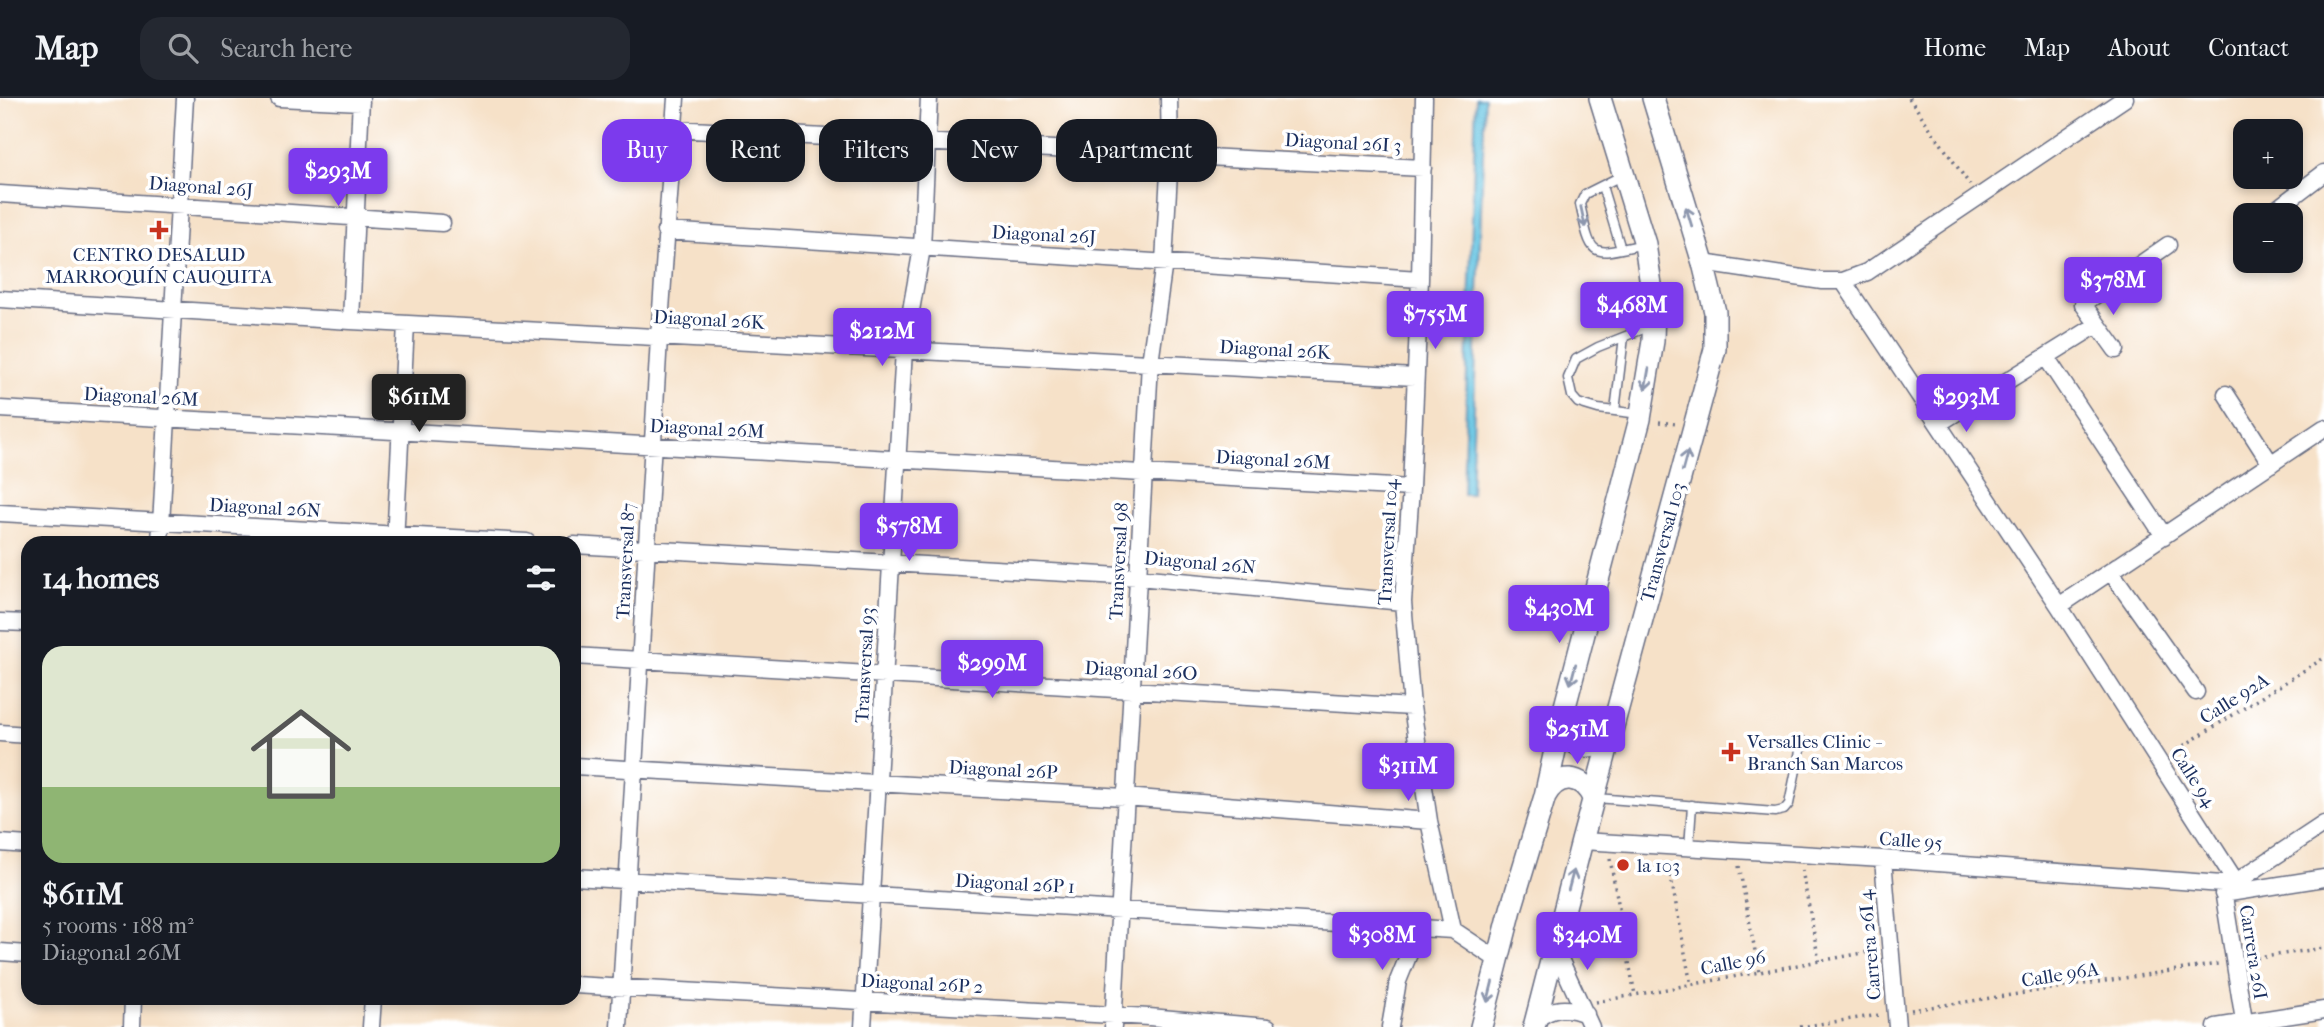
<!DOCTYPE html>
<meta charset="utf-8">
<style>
:root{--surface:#171b24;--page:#242831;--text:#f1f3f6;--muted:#9ea1a6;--line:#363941;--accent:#7c3aed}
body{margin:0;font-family:"IM FELL French Canon",serif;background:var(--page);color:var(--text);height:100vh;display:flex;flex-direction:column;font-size:26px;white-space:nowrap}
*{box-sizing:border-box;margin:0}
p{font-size:23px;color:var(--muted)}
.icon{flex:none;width:38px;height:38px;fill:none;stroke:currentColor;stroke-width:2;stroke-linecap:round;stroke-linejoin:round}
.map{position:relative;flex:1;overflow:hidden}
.sheet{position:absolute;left:21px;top:438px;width:560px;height:469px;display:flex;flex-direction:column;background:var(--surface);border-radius:21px;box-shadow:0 4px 10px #0003}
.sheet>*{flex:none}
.guide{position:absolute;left:602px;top:21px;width:665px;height:63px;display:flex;gap:14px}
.fabs{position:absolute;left:2233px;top:21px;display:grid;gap:14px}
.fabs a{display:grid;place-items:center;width:70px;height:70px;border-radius:14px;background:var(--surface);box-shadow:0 4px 10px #0003;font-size:35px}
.price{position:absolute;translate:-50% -60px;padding:0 16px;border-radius:7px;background:var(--accent);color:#fff;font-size:23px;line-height:46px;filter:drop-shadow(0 2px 4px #0008)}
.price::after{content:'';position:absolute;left:50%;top:42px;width:21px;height:16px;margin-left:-10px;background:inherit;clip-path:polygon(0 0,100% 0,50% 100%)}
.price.active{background:#222;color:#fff}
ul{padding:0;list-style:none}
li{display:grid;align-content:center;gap:14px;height:371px;padding:0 21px}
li+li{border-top:2px solid var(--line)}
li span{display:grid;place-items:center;height:217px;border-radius:21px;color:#555}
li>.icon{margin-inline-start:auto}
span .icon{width:126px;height:126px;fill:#fffc;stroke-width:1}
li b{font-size:30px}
h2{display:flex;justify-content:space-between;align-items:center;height:84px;padding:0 21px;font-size:30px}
.pill{padding:0 24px;border-radius:21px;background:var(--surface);box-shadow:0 4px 10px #0003;font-size:24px;line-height:63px}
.pill.active{background:var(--accent);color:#fff}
header{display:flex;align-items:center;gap:42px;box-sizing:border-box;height:98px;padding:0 35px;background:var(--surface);border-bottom:2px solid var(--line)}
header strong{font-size:33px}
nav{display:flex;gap:38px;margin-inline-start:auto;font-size:24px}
.search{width:490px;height:63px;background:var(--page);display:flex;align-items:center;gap:18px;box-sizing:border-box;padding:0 24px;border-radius:21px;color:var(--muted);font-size:26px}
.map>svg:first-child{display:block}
</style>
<header>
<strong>Map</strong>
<div class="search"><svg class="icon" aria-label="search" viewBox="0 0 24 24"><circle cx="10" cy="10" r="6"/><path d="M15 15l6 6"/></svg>Search here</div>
<nav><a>Home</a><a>Map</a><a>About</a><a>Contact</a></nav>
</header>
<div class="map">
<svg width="2324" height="929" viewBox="0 0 2324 929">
<rect width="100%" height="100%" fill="#fff"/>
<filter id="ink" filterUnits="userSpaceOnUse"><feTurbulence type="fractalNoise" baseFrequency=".0143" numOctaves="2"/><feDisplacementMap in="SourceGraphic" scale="14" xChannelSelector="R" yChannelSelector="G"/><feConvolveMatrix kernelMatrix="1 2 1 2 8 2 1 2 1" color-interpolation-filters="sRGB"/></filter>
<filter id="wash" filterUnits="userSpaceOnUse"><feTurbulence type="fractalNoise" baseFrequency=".00686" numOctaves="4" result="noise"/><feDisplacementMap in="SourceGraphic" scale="28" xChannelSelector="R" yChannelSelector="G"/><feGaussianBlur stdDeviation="1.57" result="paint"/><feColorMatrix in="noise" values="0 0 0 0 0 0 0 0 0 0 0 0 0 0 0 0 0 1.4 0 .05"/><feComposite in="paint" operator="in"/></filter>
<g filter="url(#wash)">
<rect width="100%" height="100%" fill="#f6e1c8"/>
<path fill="#65c5e3" stroke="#407aa0" stroke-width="2" d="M1476,0H1485L1471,396H1463Z"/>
</g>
<g filter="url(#ink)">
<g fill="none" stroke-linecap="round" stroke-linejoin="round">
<defs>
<path id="service" d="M1621,78L1585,96L1580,106C1592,162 1590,158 1644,146
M1602,88L1621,151
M1615,313L1624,239
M1640,316L1598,311L1578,305L1572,298L1568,280L1576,261L1598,249L1651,228
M1596,700L1775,714L1784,712L1789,706L1802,643
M1689,750L1692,707"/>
<path id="minor" d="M279,0L361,4
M1424,0L1420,181L1411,390L1403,504L1412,609L1429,723L1453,832L1498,862
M673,31C923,46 1173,56 1423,70
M0,96L442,125
M2270,116L2324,75
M665,133L1420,181
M1703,165L1822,183H1843L1867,174L2125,0
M1843,183L2059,508L2236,784
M0,201L351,223L1415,279
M351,223L361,0
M2116,252L2083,206L2168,147
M2046,259L2164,438
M2226,296L2271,366
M0,311L1411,390
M1938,326L2097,227
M0,415L527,444
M160,444L185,0
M395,444L406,226
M574,447L1138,479L1403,504
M2111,474L2196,594
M2059,508L2324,330
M0,524L28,525
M574,558L1412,609
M0,635L28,637
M574,668L1125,699L1429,723
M1582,743L1883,761L2222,786L2236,784L2324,726
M0,745L28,747
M1883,761L1897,929
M574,779L1453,832
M2222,786L2245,929
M2223,796L2324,780
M1554,848L1591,929
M0,854L28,856
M574,887L1149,919L1268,929
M1536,922C1552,909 1567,908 1586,916
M132,929L133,900
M371,929L373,900
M619,929L659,240L676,0
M863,929L904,252L922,150L929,0
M1113,929L1150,265L1164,164L1170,56L1169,0
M1390,929L1398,883L1419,831
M2216,929L2324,912"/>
<path id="tertiary" d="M1563,618L1567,638C1582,655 1601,649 1612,632
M1545,698C1558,674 1582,676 1593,700
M1481,929L1511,811L1545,698L1563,616L1640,321L1653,243L1654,207L1645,146L1600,0
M1534,929L1582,743L1715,251V214L1703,165L1653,0"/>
</defs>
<use href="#service" stroke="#686d83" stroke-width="11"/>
<use href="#minor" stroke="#686d83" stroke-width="19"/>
<use href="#tertiary" stroke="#686d83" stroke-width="24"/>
<path stroke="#686d83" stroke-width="3.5" stroke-dasharray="2 5" stroke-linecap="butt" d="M1909,0L1970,87
M1659,324L1676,326
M2172,655L2324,560
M1610,761L1635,897
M1668,764L1691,887
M1739,768L1759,874
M1802,772L1819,863
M2250,861L2324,850
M1596,904L1874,853
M1911,912L2218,866
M1800,929L1879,917"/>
<use href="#service" stroke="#fff" stroke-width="8"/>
<use href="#minor" stroke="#fff" stroke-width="16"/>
<use href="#tertiary" stroke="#fff" stroke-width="21"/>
</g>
<defs><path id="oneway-shaft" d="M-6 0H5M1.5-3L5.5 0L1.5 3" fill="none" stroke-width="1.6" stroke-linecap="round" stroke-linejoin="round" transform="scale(1.75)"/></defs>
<g stroke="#8d97ae">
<use href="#oneway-shaft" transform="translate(1583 119) rotate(78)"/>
<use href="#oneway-shaft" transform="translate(1689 119) rotate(-107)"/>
<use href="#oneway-shaft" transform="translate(1647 281) rotate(100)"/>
<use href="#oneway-shaft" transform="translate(1685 363) rotate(-75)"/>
<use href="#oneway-shaft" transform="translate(1573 576) rotate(105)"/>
<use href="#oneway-shaft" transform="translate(1571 782) rotate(-75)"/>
<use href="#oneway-shaft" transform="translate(1490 894) rotate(104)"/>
</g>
</g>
<g fill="#c8321e" stroke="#fff" stroke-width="2.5">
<path d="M155.5 121.5h7v7h7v7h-7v7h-7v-7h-7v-7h7z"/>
<path d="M1727.5 643.5h7v7h7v7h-7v7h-7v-7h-7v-7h7z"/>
<circle cx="1623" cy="767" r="7"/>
</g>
<g text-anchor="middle" stroke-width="7" stroke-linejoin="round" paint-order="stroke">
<g font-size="19" fill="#1b2f5e" stroke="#fff">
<text transform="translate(1343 44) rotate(3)" y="7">Diagonal 26I 3</text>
<text transform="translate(201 88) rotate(4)" y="7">Diagonal 26J</text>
<text transform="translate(1044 136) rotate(3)" y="7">Diagonal 26J</text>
<text transform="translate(709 221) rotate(3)" y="7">Diagonal 26K</text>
<text transform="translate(1275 251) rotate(3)" y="7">Diagonal 26K</text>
<text transform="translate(141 298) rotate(3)" y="7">Diagonal 26M</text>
<text transform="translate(707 330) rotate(3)" y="7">Diagonal 26M</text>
<text transform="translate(1273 361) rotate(3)" y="7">Diagonal 26M</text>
<text transform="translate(265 409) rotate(3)" y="7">Diagonal 26N</text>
<text transform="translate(1387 444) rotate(-87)" y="7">Transversal 104</text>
<text transform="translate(1662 444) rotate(-75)" y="7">Transversal 103</text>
<text transform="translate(625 463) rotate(-87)" y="7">Transversal 87</text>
<text transform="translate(1118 463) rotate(-87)" y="7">Transversal 98</text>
<text transform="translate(1200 464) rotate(5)" y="7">Diagonal 26N</text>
<text transform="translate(864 567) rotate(-87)" y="7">Transversal 93</text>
<text transform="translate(1141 572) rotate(3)" y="7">Diagonal 26O</text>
<text transform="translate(2234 600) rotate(-32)" y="7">Calle 92A</text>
<text transform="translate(1003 671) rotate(3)" y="7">Diagonal 26P</text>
<text transform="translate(2194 679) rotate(57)" y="7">Calle 94</text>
<text transform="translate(1911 742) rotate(4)" y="7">Calle 95</text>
<text transform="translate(1015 785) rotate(3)" y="7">Diagonal 26P 1</text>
<text transform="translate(1869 847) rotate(-95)" y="7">Carrera 26I 4</text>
<text transform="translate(2254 854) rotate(81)" y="7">Carrera 26I</text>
<text transform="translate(1733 864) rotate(-11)" y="7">Calle 96</text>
<text transform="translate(2060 876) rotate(-9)" y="7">Calle 96A</text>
<text transform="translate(922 885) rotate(3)" y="7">Diagonal 26P 2</text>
</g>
<g font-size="19" fill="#1b2f5e" stroke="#fff" text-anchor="start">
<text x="159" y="163" text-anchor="middle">CENTRO DESALUD<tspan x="159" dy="22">MARROQUÍN CAUQUITA</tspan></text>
<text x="1747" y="650">Versalles Clinic -<tspan x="1747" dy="22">Branch San Marcos</tspan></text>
<text x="1637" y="774">la 103</text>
</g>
</g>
</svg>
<div class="fabs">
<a>+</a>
<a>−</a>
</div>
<b class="price" style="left:338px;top:110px">$293M</b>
<b class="price" style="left:2113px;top:219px">$378M</b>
<b class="price" style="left:1632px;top:244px">$468M</b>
<b class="price" style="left:1435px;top:253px">$755M</b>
<b class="price" style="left:882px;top:270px">$212M</b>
<b class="price active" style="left:419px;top:336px">$611M</b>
<b class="price" style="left:1966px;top:336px">$293M</b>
<b class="price" style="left:909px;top:465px">$578M</b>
<b class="price" style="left:1559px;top:547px">$430M</b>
<b class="price" style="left:992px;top:602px">$299M</b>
<b class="price" style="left:1577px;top:668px">$251M</b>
<b class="price" style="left:1408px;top:705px">$311M</b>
<b class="price" style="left:1382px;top:874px">$308M</b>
<b class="price" style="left:1587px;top:874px">$340M</b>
<div class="guide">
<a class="pill active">Buy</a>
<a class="pill">Rent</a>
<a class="pill">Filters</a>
<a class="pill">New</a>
<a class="pill">Apartment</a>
</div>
<section class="sheet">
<h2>14 homes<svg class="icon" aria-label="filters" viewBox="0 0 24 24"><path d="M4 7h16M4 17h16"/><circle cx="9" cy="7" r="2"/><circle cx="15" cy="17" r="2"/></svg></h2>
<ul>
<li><span style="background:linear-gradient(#dfe7d0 65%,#8fb573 0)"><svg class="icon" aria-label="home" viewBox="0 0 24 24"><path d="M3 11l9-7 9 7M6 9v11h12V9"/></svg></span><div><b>$611M</b><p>5 rooms · 188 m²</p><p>Diagonal 26M</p></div></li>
</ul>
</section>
</div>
